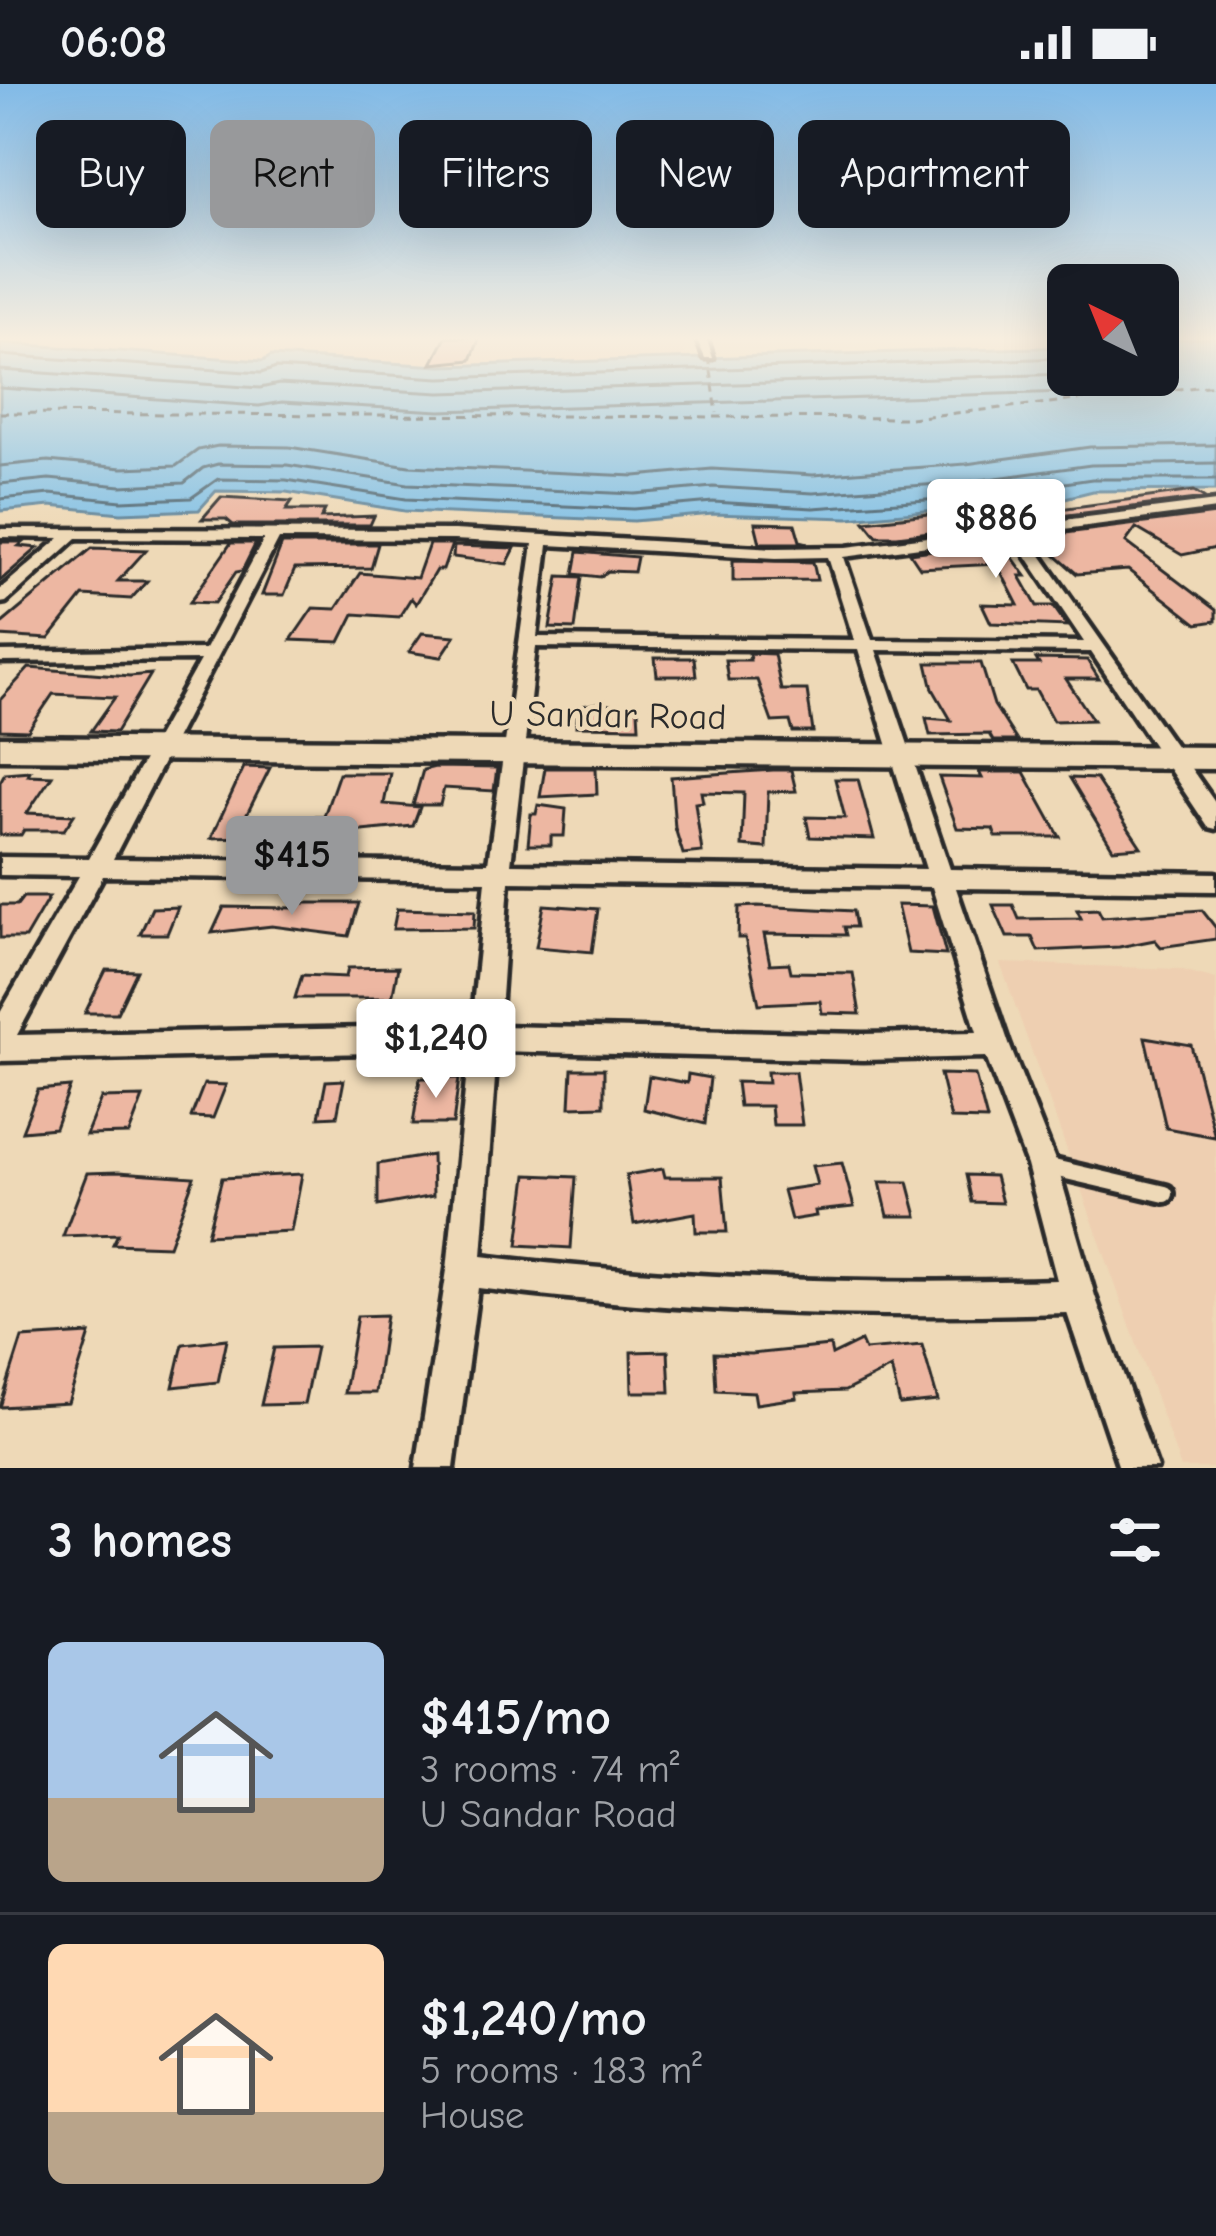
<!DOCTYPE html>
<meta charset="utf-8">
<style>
:root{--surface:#171b24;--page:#242831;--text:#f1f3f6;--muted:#9ea1a6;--line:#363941;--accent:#98999b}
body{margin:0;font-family:"Comic Neue",sans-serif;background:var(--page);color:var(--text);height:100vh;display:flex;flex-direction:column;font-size:45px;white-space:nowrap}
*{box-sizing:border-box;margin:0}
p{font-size:39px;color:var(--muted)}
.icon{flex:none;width:66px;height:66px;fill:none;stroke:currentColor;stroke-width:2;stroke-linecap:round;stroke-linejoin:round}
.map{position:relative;height:1384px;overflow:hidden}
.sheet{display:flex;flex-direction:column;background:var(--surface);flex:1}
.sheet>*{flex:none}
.hud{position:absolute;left:36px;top:36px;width:1146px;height:108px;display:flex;gap:24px}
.needle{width:78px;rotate:317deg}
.controls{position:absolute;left:1047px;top:180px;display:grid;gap:24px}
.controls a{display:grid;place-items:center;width:132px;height:132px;border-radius:18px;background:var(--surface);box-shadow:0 12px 48px #0002;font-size:60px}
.price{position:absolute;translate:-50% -102px;padding:0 27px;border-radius:12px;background:#fff;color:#222;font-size:39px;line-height:78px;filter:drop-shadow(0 3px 6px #0008)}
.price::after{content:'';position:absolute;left:50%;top:72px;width:36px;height:27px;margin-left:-18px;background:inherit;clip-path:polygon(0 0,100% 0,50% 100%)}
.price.selected{background:var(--accent);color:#111}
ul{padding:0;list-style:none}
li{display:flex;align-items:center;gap:36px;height:300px;padding:0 48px}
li+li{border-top:3px solid var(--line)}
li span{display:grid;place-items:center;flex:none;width:336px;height:240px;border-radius:18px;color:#555}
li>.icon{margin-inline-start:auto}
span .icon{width:144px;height:144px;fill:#fffc;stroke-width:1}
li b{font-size:51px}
h2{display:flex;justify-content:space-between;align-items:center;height:144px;padding:0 48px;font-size:51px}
.chip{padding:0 42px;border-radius:18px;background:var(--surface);box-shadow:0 12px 48px #0002;font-size:42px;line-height:108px}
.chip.selected{background:var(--accent);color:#111}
.status{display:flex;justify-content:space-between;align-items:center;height:84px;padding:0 60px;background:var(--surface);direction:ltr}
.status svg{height:33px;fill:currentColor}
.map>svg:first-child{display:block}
</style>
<div class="status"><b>06:08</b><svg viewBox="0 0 49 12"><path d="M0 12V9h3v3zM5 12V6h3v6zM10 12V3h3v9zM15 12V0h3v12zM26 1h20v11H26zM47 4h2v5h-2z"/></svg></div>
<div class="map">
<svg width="1216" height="1384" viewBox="0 0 1216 1384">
<rect width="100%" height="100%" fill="#eed9b7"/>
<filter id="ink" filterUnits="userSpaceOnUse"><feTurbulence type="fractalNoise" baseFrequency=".00833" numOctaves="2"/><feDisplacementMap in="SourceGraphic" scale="24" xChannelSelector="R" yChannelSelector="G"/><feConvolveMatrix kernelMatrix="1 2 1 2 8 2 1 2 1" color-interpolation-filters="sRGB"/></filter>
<g filter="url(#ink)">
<path fill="#eecfb1" d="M0,253H682L689,282L466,286L0,267Z
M921,253H1068V272L951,271Z
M1000,879L1179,885L1216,895V1384H1181Z"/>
<path fill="#86c2e5" stroke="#62869b" stroke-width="3" d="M1216,253V406L1093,407L1065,414L849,434L713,430L634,437L405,427L286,408L216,407L199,426L121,429L50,422L0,427V259L263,277L271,272L441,282L1068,263V291H1158V257Z"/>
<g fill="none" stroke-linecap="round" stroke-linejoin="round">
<path stroke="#4f6775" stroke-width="3" d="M0,271L261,289L276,284L440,294L1068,274
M0,286L260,304L279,300L440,309L1068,290
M0,304L259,322L282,318L440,327L1068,308L1086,303L1101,291
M0,382L48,377L122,384L176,382L198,366L218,362L289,363L409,382L635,392L712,385L813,391L966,380L1090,363L1216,361
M0,400L49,395L121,402L184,399L203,384L218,380L287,381L408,400L635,410L713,403L813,409L967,398L1091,381L1216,379
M0,415L50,410L122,417L191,414L218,395L286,396L406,415L634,425L713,418L813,424L969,413L1092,395H1216"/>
<path stroke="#3d4950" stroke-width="3" stroke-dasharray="8 6" stroke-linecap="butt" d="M709,273L717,329
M0,329L909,334L1216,301"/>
</g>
<path fill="#edb7a2" stroke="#2b2b2b" stroke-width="3" d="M446,253H480L471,276L432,280Z
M1194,407L1205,414L897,452H877L865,437L965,426L977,436Z
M221,413L292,417L286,426H325L321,434L374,432L370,441H233L226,435H202Z
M1216,430V464L1182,471L1136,444L1126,458L1216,526V537L1197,540L1128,486L1077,490L1034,453Z
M755,439L795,440L800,457L808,459H760Z
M1010,456L1019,469L1010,470L1026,492H1020L1037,522H1053L1067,542L991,539L982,520L1018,521L997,480L920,484L910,469Z
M0,458H24L19,462L38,464L0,497Z
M231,459H256L242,487L236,488L215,519L190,518Z
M282,460H378L371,484L295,485L284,511H262Z
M429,460H452L443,486H436L416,520L411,514L399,533L354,530L340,558L291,556L313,524L336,525L360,489L417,494Z
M454,462L515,464L507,480L453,473Z
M92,464L146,466L118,497H147L131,515L83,512L49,555L0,552V541Z
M578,468L637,473L634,488L608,487L600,493L574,490Z
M733,476L813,478L817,496L733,497Z
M559,492L582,493L575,545L550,544Z
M422,549L455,552L441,573L409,568Z
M749,569L774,570L781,606H807L813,648H793L790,637L772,638L757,596H728L725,576H750Z
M655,574H694L696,592H657Z
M1036,575L1087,576L1099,595H1066L1093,636L1053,637L1036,606H1026L1013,580H1039Z
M927,579H981L994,621L1017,657H993L989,650L930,651L926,634L951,636L933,605Z
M29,584L130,592L151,590L116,648L91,647L115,613L53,610L28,647L0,646V616Z
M597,619L638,626L639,643L576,642L578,623Z
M244,683L270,684L246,732L278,733L271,749H263L259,758H242L244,753L211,754Z
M435,683L497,684L494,707L444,704L440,721H413L423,686Z
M545,684H596L597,710L540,713Z
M773,686H791L796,707L768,708L766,764L742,762L744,709L701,708L703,718L695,719L702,768L683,770L675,744L671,693Z
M30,687L28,691L52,692L27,729L74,731L64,746H24L21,751H0V698L5,689Z
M979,688H1024L1060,753H996L993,745L957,744L939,693L982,694Z
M339,689H390L384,720L420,723L413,742L310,752L316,732H324Z
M1070,694L1096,695L1141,763L1113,765Z
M835,695H858L874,755L810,753L806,733L845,734Z
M538,721L566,725L564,752H551V761H528L531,730H536Z
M23,813H49L25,854H0V821H17Z
M296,819H359L349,852L272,842L212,849L224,823L295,824Z
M544,821L598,825L592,868L536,863Z
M897,821L933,822L946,871L908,869Z
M993,821H1013L1019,835L1081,834L1077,826L1098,825L1102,833L1202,826L1216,844V855L1161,863L1155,856L1119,863L1038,867L1032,853H1007Z
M758,822L853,827L856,843H844L846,851L764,850L770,880L789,879L791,888L853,889L860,930L822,929L820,917L759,920L745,854H738L739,823Z
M178,823L167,850H140L152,824Z
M397,825L475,827L474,844L393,845Z
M398,883L392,914H295L302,891L346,893L348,884Z
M106,886L137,887L117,929H85Z
M1145,953L1191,961L1215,1053L1166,1044Z
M572,985H604V1022L570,1023Z
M767,988H795L802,1041H773L771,1022H739L736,998L768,999Z
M688,990L710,994L705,1040L644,1025L649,992L687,999Z
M940,990L975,991L987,1036L951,1035Z
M420,994H459L453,1040H413Z
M344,996L337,1032L319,1033L326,997Z
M204,1000L226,1001L213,1034L191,1033Z
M70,1003L55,1044L22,1047L38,1006Z
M143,1013L129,1050L86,1051L101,1014Z
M432,1071L433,1112L378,1122V1080Z
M842,1079L854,1123L815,1127L816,1132L791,1136L783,1106L817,1101L812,1082Z
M663,1085L665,1093H722L727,1148H696L695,1129L634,1140L626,1091Z
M118,1088L194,1093L169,1162L113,1160L118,1150L63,1152L87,1089Z
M302,1090L291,1147L207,1151L222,1094Z
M527,1091L576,1093L571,1164L518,1161Z
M966,1091L995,1092L1002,1119L972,1118Z
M880,1098H908L917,1132H888Z
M386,1231L375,1309H344L357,1232Z
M90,1250L68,1319L0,1323L22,1254Z
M227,1255L218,1298L173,1303L183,1260Z
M861,1257L865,1266L922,1261L938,1317L900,1321L891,1284L845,1307L796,1309L797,1314L756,1320L754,1308L716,1306L714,1269L751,1270L830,1262L832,1271Z
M316,1263L304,1320L261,1321L274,1264Z
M668,1267L670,1308H632L631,1268Z"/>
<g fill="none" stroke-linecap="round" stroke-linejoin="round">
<defs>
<path id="service" d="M1045,1082L1165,1110"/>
<path id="minor" d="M696,253H706L713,274H705Z
M1216,417V425L1026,450L1216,720V745L1208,743L1091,568L876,566L950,785L1216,789V807L956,804L1009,960L1057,1081L1095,1212L1157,1384H1119L1067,1229C870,1235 674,1229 478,1204L454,1384H416L447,1186L469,967L0,977V929L79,792L0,791V773L89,774L200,576L0,578V568L205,565L264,455L77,454L6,518L0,519V505L60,454L0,453V445L454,446L776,464L847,463ZM1012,451L1084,558L872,556L844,473ZM279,455L454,456L533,460L488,779L113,775ZM548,461L776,474L828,473L854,556L537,553ZM536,563L858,566L926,785L511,780ZM103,792L486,797L471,942L17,951ZM509,798L932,803L977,948L863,950L499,942ZM497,967L863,976L986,973L1027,1081L1057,1196C864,1201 673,1195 482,1172Z"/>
<path id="primary" d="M0,653L1216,663V685L0,675Z"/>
</defs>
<use href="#service" stroke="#2b2b2b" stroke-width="26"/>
<use href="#minor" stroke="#2b2b2b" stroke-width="9"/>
<use href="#primary" stroke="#2b2b2b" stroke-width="9"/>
<use href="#service" stroke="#eed9b7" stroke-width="16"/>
<use href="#minor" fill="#eed9b7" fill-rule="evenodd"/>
<use href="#primary" fill="#eed9b7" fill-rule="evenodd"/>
</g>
</g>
<linearGradient id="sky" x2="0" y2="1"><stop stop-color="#81bae7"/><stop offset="0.57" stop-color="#f7eedf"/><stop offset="1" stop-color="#f7eedf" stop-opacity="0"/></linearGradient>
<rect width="1216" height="447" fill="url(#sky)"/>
<g text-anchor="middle" stroke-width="9" stroke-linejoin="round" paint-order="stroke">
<g font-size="36" fill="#2b2b2b" stroke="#eed9b7">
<text transform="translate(608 630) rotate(1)" y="13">U Sandar Road</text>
</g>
</g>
</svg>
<div class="controls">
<a><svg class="needle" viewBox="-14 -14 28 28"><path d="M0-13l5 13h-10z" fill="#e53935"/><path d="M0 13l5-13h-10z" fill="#9ea1a6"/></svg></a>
</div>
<b class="price" style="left:996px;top:497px">$886</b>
<b class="price selected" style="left:292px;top:834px">$415</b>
<b class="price" style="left:436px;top:1017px">$1,240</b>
<div class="hud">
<a class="chip">Buy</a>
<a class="chip selected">Rent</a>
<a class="chip">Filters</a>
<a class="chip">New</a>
<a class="chip">Apartment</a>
</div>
</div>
<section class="sheet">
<h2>3 homes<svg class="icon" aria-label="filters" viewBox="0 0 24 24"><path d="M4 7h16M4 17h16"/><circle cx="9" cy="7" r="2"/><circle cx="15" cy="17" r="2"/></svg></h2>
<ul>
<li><span style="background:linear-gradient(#a9c7e8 65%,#b9a48a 0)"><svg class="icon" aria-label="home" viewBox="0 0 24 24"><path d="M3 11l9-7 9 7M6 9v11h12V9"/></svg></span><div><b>$415/mo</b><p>3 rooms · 74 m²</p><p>U Sandar Road</p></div></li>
<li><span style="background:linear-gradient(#ffd9b3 70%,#b9a48a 0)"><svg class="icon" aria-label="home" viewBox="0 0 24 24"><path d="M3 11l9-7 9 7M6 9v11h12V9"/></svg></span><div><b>$1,240/mo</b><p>5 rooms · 183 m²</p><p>House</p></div></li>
</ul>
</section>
